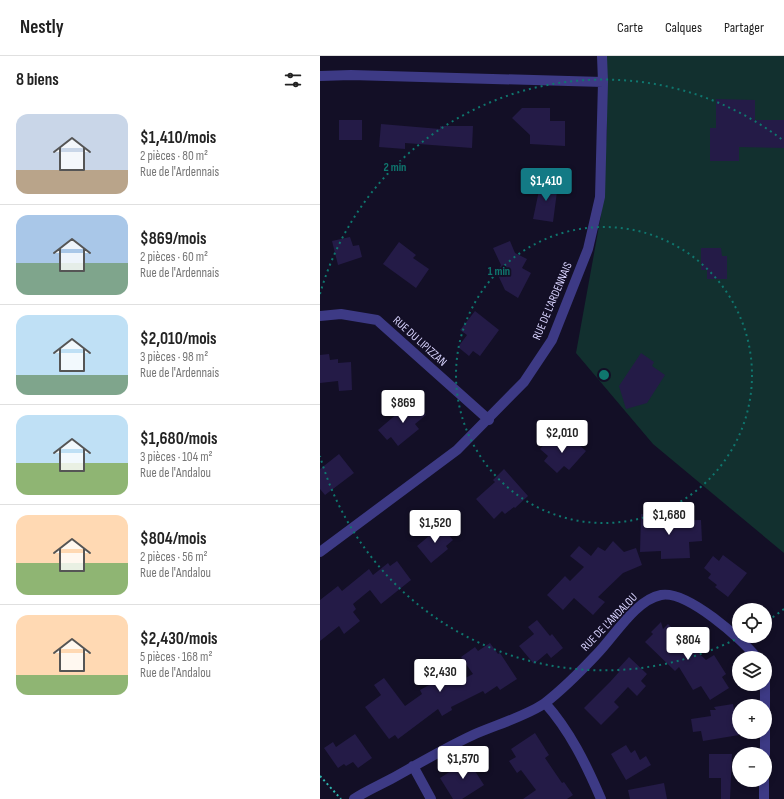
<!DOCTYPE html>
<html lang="fr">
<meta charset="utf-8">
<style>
:root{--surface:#fff;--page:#f2f2f2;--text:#222;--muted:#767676;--line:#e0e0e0;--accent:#137a85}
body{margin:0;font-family:"Sofia Sans Condensed",sans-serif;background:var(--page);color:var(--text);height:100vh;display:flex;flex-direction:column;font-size:15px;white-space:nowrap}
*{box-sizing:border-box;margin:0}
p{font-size:13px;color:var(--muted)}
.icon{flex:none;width:22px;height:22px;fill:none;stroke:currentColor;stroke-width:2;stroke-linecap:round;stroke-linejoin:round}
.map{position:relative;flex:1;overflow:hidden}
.details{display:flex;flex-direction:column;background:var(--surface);width:320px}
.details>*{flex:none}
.fabs{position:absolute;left:412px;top:547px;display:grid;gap:8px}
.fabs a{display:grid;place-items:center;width:40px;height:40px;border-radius:50%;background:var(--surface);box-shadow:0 2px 6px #0003;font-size:20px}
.price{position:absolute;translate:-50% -34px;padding:0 9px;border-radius:4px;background:#fff;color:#222;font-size:13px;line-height:26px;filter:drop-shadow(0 1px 2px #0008)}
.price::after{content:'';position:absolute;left:50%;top:24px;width:12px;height:9px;margin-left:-6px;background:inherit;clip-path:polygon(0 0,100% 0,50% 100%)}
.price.current{background:var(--accent);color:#fff}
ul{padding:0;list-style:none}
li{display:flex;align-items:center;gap:12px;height:100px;padding:0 16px}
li+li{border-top:1px solid var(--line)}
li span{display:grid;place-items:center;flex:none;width:112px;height:80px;border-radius:12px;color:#555}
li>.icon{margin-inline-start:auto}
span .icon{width:48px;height:48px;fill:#fffc;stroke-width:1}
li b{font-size:17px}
h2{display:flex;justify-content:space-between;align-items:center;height:48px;padding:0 16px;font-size:17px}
header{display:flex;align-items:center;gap:24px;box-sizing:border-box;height:56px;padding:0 20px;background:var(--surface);border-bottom:1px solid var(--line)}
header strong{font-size:19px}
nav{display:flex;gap:22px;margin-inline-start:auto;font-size:14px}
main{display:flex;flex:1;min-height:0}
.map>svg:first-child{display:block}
</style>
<header>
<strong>Nestly</strong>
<nav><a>Carte</a><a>Calques</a><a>Partager</a></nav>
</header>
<main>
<section class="details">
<h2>8 biens<svg class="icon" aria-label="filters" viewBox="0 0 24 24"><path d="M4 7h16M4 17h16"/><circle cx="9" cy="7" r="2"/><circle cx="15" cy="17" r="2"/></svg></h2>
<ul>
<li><span style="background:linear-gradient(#c9d6e8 70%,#b9a48a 0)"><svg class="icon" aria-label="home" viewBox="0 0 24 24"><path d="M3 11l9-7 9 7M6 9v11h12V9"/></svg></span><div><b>$1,410/mois</b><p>2 pièces · 80 m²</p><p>Rue de l'Ardennais</p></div></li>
<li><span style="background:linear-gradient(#a9c7e8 60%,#7fa58c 0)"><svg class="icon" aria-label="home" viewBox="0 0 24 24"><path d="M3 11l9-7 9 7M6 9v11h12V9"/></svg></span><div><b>$869/mois</b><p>2 pièces · 60 m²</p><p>Rue de l'Ardennais</p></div></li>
<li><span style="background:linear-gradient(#bfe0f5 75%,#7fa58c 0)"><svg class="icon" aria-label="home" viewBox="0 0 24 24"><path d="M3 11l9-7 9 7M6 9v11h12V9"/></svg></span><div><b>$2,010/mois</b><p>3 pièces · 98 m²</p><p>Rue de l'Ardennais</p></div></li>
<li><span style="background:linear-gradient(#bfe0f5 60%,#8fb573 0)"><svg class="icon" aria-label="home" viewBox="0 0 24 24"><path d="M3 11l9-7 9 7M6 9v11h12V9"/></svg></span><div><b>$1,680/mois</b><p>3 pièces · 104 m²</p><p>Rue de l'Andalou</p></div></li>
<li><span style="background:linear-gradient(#ffd9b3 60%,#8fb573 0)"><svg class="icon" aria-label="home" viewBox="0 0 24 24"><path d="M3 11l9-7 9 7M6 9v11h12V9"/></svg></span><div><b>$804/mois</b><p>2 pièces · 56 m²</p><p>Rue de l'Andalou</p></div></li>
<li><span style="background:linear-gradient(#ffd9b3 75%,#8fb573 0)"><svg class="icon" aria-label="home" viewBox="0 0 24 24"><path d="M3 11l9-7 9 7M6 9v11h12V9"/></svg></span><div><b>$2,430/mois</b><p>5 pièces · 168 m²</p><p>Rue de l'Andalou</p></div></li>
</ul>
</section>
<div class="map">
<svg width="464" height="743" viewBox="0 0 464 743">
<rect width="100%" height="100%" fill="#130f26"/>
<path fill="#12302f" d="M287,0H464V497L333,388L256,297L281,159L287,74Z"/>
<path fill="#241b47" d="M396,43L435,44V64H464V92L419,91V105H390V72H396Z
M202,52H230V65H245V90L210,88V79L192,62Z
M19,64H42V84H19Z
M61,68L120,73V70H153L152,92L85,87V93L59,91Z
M221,125L238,128L233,166L213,163Z
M30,181L33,190L39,189L42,201L18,209L12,185Z
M190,185L195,197L207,203L202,212L211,217L198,242L185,234L177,217L181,209L173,192Z
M79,186L96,199L93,202L109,213L96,232L63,208Z
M381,192H401L402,200H407V223H387V214H381Z
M155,255L179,274L160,300L153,295L149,300L138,291L147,279L140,274Z
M321,297L334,306L332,310L345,319L327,347L306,353L299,330Z
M9,298L10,304L18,303V307L31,306L32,334L19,335L18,325L0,327V299Z
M93,344L106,359L95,368L99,373L78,390L71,381L67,384L58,374Z
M250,381L266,395L249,414L244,410L237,417L224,405L228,400L220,393L230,382L236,388L241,383L245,387Z
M19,398L34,417L5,439L0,433V413Z
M184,413L208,440L195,452L194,451L185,458L182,455L174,463L156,443L175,426L173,424Z
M321,458L336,459V465L381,464L382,485L369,486L370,502L341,503V495L320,496Z
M121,470L133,484L126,490L128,493L111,507L97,490Z
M293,485L304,496L316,492L322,509L303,517L278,541L285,546L273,559L254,542L243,554L227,539L245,520L250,525L264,511L250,500L259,490L271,500L278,491L285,495Z
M403,499L427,517L408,541L395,531L397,529L388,522L391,518L384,512L393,500L399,505Z
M77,505L91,524L61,548L50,534L33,548L36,553L33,556L40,565L24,578L19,570L0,585V544L18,530L22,535L49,513L53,519L68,507L70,510Z
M217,564L230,580L232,578L243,592L231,602L227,597L214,608L199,590L214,578L208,571Z
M341,566L343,573L348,568L386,604L394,599L406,618L402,621L409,632L390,644L381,630L373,634L359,611L355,615L325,586L333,578L331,576Z
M170,587L178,598L180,597L197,623L180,634L177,630L165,638L163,635L131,651L132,654L122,660L118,653L78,683L75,679L69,683L45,651L61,639L54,629L64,622L85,650L102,638L100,634L109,629L104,621L115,615L119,625L129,620L134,628L153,618L141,601L155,591L158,595Z
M309,601L327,618L321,625L326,630L317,640L308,631L294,646L299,651L281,669L264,652L290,626L299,616L297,614Z
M413,648L419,679L383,685L381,675L373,676L371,663L391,660L390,654H396L394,651Z
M215,677L229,699L225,702L242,727L244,726L253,739L247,743H203L216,734L201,714L197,717L189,705L196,701L191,693Z
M35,678L52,702L38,712L33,706L26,710L24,708L18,712L4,692L13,686L16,691Z
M306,689L311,697L315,694L320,704L326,700L331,709L306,724L291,698Z
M389,698H412L410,743H401V722H389Z
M154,700L161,711L155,715L164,729L142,743H133L120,722Z
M344,727L347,743H310L308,734Z"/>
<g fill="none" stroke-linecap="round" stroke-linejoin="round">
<path stroke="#2fb8b0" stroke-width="2" stroke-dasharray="2 3" stroke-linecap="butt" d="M0,720L21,743"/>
<path stroke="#3d3a85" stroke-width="10" d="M0,20L31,19L283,26
M0,260L21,258L57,264L169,364
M0,496L137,394L204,326L232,284L268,193L280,141L283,26L282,0
M225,647C250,675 266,708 281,743
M445,698V623
M93,710L111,743
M34,743C46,735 58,730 71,723C98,708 125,692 153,679C173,670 209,659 225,647C243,633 260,616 276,599C294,581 315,544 341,539C367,534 422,583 437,602
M444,743V724"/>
</g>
<g fill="none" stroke="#0f766e" stroke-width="2" stroke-dasharray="2 4">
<circle cx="284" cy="319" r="148"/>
<path d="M464 553A295 295 0 0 1 447 565M420 581A295 295 0 0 1 0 400M0 238A295 295 0 0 1 464 85"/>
</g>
<g text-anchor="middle" stroke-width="3.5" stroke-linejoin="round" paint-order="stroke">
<g font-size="12" fill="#d9d4ff" stroke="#130f26">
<text transform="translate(232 245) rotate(-67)" y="4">RUE DE L'ARDENNAIS</text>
<text transform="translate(100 285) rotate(42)" y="4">RUE DU LIPIZZAN</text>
<text transform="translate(289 566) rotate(-46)" y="4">RUE DE L'ANDALOU</text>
</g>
</g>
<circle cx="284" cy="319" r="6" fill="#0f766e" stroke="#130f26" stroke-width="2"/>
<g font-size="12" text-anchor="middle" font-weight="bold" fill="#0f766e" stroke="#130f26" stroke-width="3.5" stroke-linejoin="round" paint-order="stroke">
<text x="75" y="115">2 min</text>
<text x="179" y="219">1 min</text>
</g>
</svg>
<div class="fabs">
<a><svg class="icon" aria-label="locate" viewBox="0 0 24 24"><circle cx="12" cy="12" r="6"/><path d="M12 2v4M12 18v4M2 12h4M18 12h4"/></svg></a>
<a><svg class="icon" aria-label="layers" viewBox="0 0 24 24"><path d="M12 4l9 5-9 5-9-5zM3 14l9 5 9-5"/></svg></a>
<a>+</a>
<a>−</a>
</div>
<b class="price current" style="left:226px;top:146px">$1,410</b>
<b class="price" style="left:83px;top:368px">$869</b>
<b class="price" style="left:242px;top:398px">$2,010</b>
<b class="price" style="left:349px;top:480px">$1,680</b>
<b class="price" style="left:115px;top:488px">$1,520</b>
<b class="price" style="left:368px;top:605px">$804</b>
<b class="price" style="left:120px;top:637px">$2,430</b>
<b class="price" style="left:143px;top:724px">$1,570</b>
</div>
</main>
